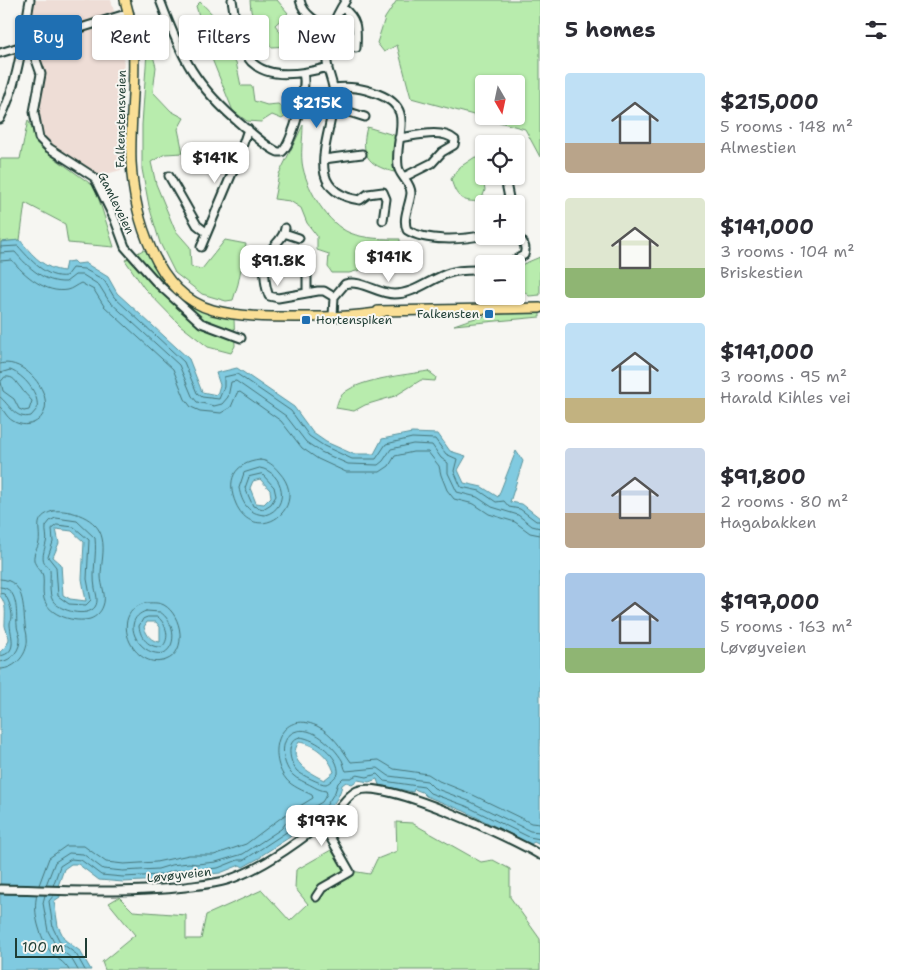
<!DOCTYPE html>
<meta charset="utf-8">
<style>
:root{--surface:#fff;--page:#f2f2f3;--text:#2b2b33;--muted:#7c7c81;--accent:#1f6fb2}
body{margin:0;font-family:"Shantell Sans",sans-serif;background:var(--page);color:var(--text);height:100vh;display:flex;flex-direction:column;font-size:19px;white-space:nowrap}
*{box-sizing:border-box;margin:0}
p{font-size:16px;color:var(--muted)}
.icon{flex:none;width:28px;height:28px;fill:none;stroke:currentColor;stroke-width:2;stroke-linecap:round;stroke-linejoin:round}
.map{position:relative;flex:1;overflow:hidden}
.drawer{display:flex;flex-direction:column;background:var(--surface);width:375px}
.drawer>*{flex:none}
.top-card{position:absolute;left:15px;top:15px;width:450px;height:45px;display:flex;gap:10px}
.needle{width:32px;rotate:171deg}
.fabs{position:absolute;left:475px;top:75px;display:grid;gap:10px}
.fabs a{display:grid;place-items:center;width:50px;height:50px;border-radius:5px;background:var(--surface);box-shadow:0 1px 4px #0004;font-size:25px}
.scale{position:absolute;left:15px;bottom:12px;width:72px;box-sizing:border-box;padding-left:5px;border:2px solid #1f3d34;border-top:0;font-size:14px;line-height:18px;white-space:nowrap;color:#1f3d34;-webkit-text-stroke:4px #f6f6f2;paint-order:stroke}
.price{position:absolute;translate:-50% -42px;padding:0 11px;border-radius:10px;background:#fff;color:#222;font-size:16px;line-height:32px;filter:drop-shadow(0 1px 2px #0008)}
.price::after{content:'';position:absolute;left:50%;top:30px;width:15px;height:11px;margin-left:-8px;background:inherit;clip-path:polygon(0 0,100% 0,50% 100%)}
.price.selected{background:var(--accent);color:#fff}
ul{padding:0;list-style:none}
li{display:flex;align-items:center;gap:15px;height:125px;padding:0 25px}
li span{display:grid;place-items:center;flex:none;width:140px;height:100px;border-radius:5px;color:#555}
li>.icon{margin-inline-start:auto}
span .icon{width:60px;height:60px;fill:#fffc;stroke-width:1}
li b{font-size:21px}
h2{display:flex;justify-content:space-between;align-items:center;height:60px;padding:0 25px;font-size:21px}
.pill{padding:0 18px;border-radius:5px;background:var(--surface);box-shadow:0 1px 4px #0004;font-size:18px;line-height:45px}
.pill.selected{background:var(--accent);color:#fff}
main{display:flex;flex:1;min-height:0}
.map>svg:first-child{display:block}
</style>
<main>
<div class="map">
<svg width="540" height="970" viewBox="0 0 540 970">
<rect width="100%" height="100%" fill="#f6f6f2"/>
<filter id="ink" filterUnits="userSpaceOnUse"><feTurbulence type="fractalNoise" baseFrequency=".02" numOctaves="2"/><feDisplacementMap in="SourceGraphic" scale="10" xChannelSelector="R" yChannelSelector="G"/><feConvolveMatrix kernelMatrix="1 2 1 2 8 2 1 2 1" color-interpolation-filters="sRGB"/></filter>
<g filter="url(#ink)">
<path fill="#eeddd6" d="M33,0H111L124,49L121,170L99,176L92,174L43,143L34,118L41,74L26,41Z"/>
<path fill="#b8ecad" stroke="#6c9470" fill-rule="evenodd" d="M250,0H277L288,13L275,25L291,46L271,47L266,37L259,34L251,11Z
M397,0H540V157L525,129L411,98L397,45L384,52L377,43L385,18ZM484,84H516V116H484Z
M200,2C224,24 222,28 227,59L236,62L241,86H252L254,101L267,105L278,104L290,113L282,119L272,115L261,122L247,121L233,111L212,59L196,6Z
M148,37L156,67L153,92L171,111L184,118L178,129L183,153L165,154L151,162L156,184L175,230L190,247L191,267L202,269L225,240L246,244L238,284L233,300L226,301L202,294L175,273L160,243L149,206L142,169V125Z
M28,120L42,149L95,187L114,247L68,243L65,224L25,203L20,240L1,242L0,259V159H20Z
M303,125C303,139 300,155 303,168C308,191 328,224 350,233C365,239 385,239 400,239L399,263L386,258L369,255L360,270L349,273H332L328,267L329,254L317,250V236L307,223L301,208L290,201L274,199L279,174Z
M367,127L397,136L394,172C367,165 360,154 367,127Z
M475,157L481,159L485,190L481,201C462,203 456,197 451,179L460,167Z
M143,250L147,251C158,269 169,288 185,301C198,312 218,315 234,319L235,346L231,353L208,347L180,325L144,288L125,260Z
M540,257V295L529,296L516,285V267Z
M540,312V317L454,325C485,313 508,313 540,312Z
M428,371L436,377L435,381L421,380L395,396L365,405L354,411L336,408C337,405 338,400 340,397C353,379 407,375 428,371Z
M396,822L412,823L481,862L493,860L510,869V897L540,939V970H105L102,962L135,935L109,903L119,897L133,911L186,915V939H201L206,915L262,890L290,921L308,904L295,888L296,870L331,850L345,870L370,874L377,859L397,851Z"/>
<path fill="#80cae0" stroke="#59929b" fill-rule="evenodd" d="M20,240C32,255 44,269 64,271L66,262L74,261L77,264L85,263L108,277L117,293L189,359L202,392L217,395L220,385L216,373L237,368L294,407L313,433L326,442L353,454H374L382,439L412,433L438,434L450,451L466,456L458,470L464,483L482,487L498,497L516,451L523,461L510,502L522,504L540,518V845L534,842L531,844L464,811L426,796L422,792L414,789L413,792L379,785L377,779L369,782L358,780L352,784L346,782L342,785C337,811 313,820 293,833L290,837L262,855L261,857L243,867L240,865L220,873L192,876L191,874L175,877L174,875L172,878L166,877L164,880L123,882L99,880L78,864H71L64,869L58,886L60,897L54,901L58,926L65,940L80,951L91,970H0V652C4,648 8,645 9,639C9,634 4,628 5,623C5,614 7,604 0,596V259L1,242ZM260,479L270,490L271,497L264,504L256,503L250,488L253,481ZM56,529L72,531L84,542L82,579L86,601L70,599L63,595L61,564L53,557L59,543ZM147,622H156L160,627V642C151,641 147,636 144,627ZM299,742C314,744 329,756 334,772L324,780C309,773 286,760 299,742Z"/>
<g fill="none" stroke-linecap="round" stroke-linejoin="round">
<path stroke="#467579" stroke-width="1" d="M0,247L18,246C30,259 46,279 66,276L72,268L84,269L104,280L114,297L184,362L197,393L202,397L219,399L224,387V377L237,374L291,411L309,436L324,446L352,459H376L386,444L412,438L435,439L446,454L457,459L454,471L461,487L480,491L496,502L504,501L509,507L520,509L536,521H540
M0,253L15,252C28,267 44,283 66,282L75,275H83L99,285L109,301L179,365L192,396L197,402L214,406L222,404L228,397L231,382L236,381L286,416L306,442L321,452L348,464L378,465L383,461L391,449L413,444L432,445L441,458L448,463V473L457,492L477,497L492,507L518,515L532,526L540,528
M0,261L12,260C24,275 46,294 67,290C72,289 76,285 81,283L94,290L104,306L173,369L185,399L191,407L200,411L221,413L231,407L237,393L240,392L281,421L302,448L318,459L346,472H380L389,466L395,456L413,452H428L439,466L441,475L447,490L454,499L474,504L489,514L515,522L530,533L540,535
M0,364C19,358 42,381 45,399C49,419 29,431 13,421C6,417 5,411 0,407
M0,373L10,370C24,375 40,394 37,409L31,416C15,420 10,405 0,397
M5,377C15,376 15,382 21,388C24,393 28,396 32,401L29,410L24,411L19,409L14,399L3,391L1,382Z
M260,460C269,461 273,465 279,472C312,508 255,547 236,504C226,481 233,463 260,460Z
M260,468C284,472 291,508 265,515C248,514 242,503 239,488L244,473Z
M262,474L274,487L276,496L271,504L263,509L253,506L245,488L249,477Z
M53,511C71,509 98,518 102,538C105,550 101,564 101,576C101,586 107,596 103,606C101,612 96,617 90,619C75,623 49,616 44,599C42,592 44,584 43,576C42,570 35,567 34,560C33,553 38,548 39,542C41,528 32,518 53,511Z
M56,518L77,521L95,538C97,555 92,572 95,588C96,594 99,601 95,607C87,618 60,611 53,601C48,593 51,579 50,570C40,560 43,556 46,543C48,538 45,532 46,526L50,521Z
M57,525L74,527L89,540L87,579L91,600L86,605L69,604L58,596L56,567L48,557L53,542L52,529Z
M0,579C25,580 23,607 25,625C25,629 27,633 27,637C29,653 16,669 0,669
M0,587C19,588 16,612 17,625C17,629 19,633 20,637C21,649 12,661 0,662
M0,593L4,594C9,599 12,611 12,617C11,625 10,618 10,625C11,637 18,653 0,656
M145,603C152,603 158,602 164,605C182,615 188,652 166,660C133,672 107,613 145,603Z
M146,611L160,612C173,620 179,644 164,653C140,658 118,620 146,611Z
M148,617H158C166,624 171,638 162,647C149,648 140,638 139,626L143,619Z
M300,737C316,739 340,756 338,774C335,777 330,783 326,784C322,785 300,774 297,771C289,762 285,740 300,737Z
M39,885L49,858L66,846H84L106,862L124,864L156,862L189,855H214L246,844L282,817L313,798L312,795C304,791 291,786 286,779C266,753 280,709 317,726C332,733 342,749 351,762L379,760L394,769L428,774L439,781L471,794L531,823L540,824
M46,885L55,862L69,853L83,854L103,869L123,871L158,869L171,865L189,863L197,864L216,862L243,854L281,829L286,823L322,802L327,794L326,791C317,790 312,785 304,782C301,780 297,779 294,776C282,767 278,739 294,732C312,724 334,747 342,760C344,764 344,768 346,771L378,768L389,776L427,781L434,788L469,801L530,831L540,832
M53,886L60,866L71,859L81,860L101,875L123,877L161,875L173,871L190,869L196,870L218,868L238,860H244L326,806L335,792L338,783L343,778H351L357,775L367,777L377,774L384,781L424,787L430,793L466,806L529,837L540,839
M37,895C32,911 40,938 50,951C56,959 64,961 69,970
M45,895L43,903L48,931L56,946L71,958L78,970
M54,895L49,901L53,928L60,942L76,954L85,970"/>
<defs>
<path id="minor" d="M160,0C182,59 195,86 244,127C255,135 266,147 278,152H282C292,143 308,87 303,74
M232,0C235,16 236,34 243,49C257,83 300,75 328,67
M300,0C303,15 318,23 331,29
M346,0C333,20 323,44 328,69C330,77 334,86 334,95C334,133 298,191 360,200L368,194L383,192L386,199L383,220
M342,7C358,20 357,28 356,48
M30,43L41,74L34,112L39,138L49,148L94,177L115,220L125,247L157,283L201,323L241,338
M0,53L129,13
M333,88C350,86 362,88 378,94C417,109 394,135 398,166C399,176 411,182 411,193C410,205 402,218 407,230C426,242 463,240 484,235
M333,107L365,117
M0,119C18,84 23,38 30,0
M399,138C415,136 442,128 455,140L454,145L442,152L432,163L404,177
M324,159L362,154
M169,176L197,225L206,232
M505,178L509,198L508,204
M285,228C284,239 273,245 268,254C262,263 265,287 269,296L278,298L318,291H324L334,297
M284,233L299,238
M201,247L238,159L248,129
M307,260V293
M508,264L524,255C527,247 523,240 516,236
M333,316L334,297L345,284C361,279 377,294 394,294C415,294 430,279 449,273C460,269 472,270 484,270
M0,889C62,890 124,894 185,887C199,885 214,884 227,880C263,869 303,839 332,815C341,808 346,796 357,791C385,778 511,838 540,855
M316,897L322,888L350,872L329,835L335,818L334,814"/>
<path id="major" d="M125,0C142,58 129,105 131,162C134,215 155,294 213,310C240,317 268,317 296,317C325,317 354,317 383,312
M378,311L540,308"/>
</defs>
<use href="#minor" stroke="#1f3d34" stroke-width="11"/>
<use href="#major" stroke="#1f3d34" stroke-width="12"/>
<use href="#minor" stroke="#f6f6f2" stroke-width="7"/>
<use href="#major" stroke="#fadf96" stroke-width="9"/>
</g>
</g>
<g fill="#1f6fb2" stroke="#f6f6f2" stroke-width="2">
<rect x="484" y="309" width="10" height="10" rx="2.5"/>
<rect x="301" y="315" width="10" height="10" rx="2.5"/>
</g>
<g text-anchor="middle" stroke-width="4" stroke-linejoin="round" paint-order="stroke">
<g font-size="12" fill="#1f3d34" stroke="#f6f6f2">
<text transform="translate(121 119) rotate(-89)" y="4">Falkenstensveien</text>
<text transform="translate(116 203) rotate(64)" y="4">Gamleveien</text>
<text transform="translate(179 875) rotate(-6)" y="4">Løvøyveien</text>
</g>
<g font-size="12" fill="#1f3d34" stroke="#f6f6f2" text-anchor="end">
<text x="479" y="318">Falkensten</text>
<text x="316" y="324" text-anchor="start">Hortenspiken</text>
</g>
</g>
</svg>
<div class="fabs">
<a><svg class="needle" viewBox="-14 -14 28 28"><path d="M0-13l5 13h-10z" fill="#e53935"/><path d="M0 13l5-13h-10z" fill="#7c7c81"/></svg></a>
<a><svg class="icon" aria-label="locate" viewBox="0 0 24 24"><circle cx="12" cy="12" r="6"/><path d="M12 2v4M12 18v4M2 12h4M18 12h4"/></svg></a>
<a>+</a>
<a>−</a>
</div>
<div class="scale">100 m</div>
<b class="price selected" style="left:317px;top:129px">$215K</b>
<b class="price" style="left:215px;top:184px">$141K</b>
<b class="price" style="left:389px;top:283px">$141K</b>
<b class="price" style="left:278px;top:287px">$91.8K</b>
<b class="price" style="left:322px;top:847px">$197K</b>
<div class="top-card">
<a class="pill selected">Buy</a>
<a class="pill">Rent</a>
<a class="pill">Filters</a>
<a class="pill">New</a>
</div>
</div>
<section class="drawer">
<h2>5 homes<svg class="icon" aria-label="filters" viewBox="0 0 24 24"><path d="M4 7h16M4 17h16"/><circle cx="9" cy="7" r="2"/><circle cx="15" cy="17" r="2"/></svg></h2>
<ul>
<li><span style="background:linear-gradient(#bfe0f5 70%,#b9a48a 0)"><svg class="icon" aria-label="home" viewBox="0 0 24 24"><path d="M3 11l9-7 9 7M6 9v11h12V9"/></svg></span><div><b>$215,000</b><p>5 rooms · 148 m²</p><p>Almestien</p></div></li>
<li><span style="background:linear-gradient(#dfe7d0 70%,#8fb573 0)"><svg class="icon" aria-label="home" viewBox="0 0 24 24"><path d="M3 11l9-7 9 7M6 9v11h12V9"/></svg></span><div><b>$141,000</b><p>3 rooms · 104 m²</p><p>Briskestien</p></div></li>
<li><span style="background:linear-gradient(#bfe0f5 75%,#c2b280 0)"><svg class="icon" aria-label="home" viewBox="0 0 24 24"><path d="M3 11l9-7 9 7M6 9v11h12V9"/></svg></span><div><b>$141,000</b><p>3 rooms · 95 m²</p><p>Harald Kihles vei</p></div></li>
<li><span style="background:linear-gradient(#c9d6e8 65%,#b9a48a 0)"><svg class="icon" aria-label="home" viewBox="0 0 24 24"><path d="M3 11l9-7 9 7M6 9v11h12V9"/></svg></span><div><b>$91,800</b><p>2 rooms · 80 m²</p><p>Hagabakken</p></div></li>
<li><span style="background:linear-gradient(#a9c7e8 75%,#8fb573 0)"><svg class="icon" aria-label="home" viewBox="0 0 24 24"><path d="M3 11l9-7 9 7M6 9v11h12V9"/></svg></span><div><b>$197,000</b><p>5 rooms · 163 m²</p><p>Løvøyveien</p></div></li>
</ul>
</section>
</main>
